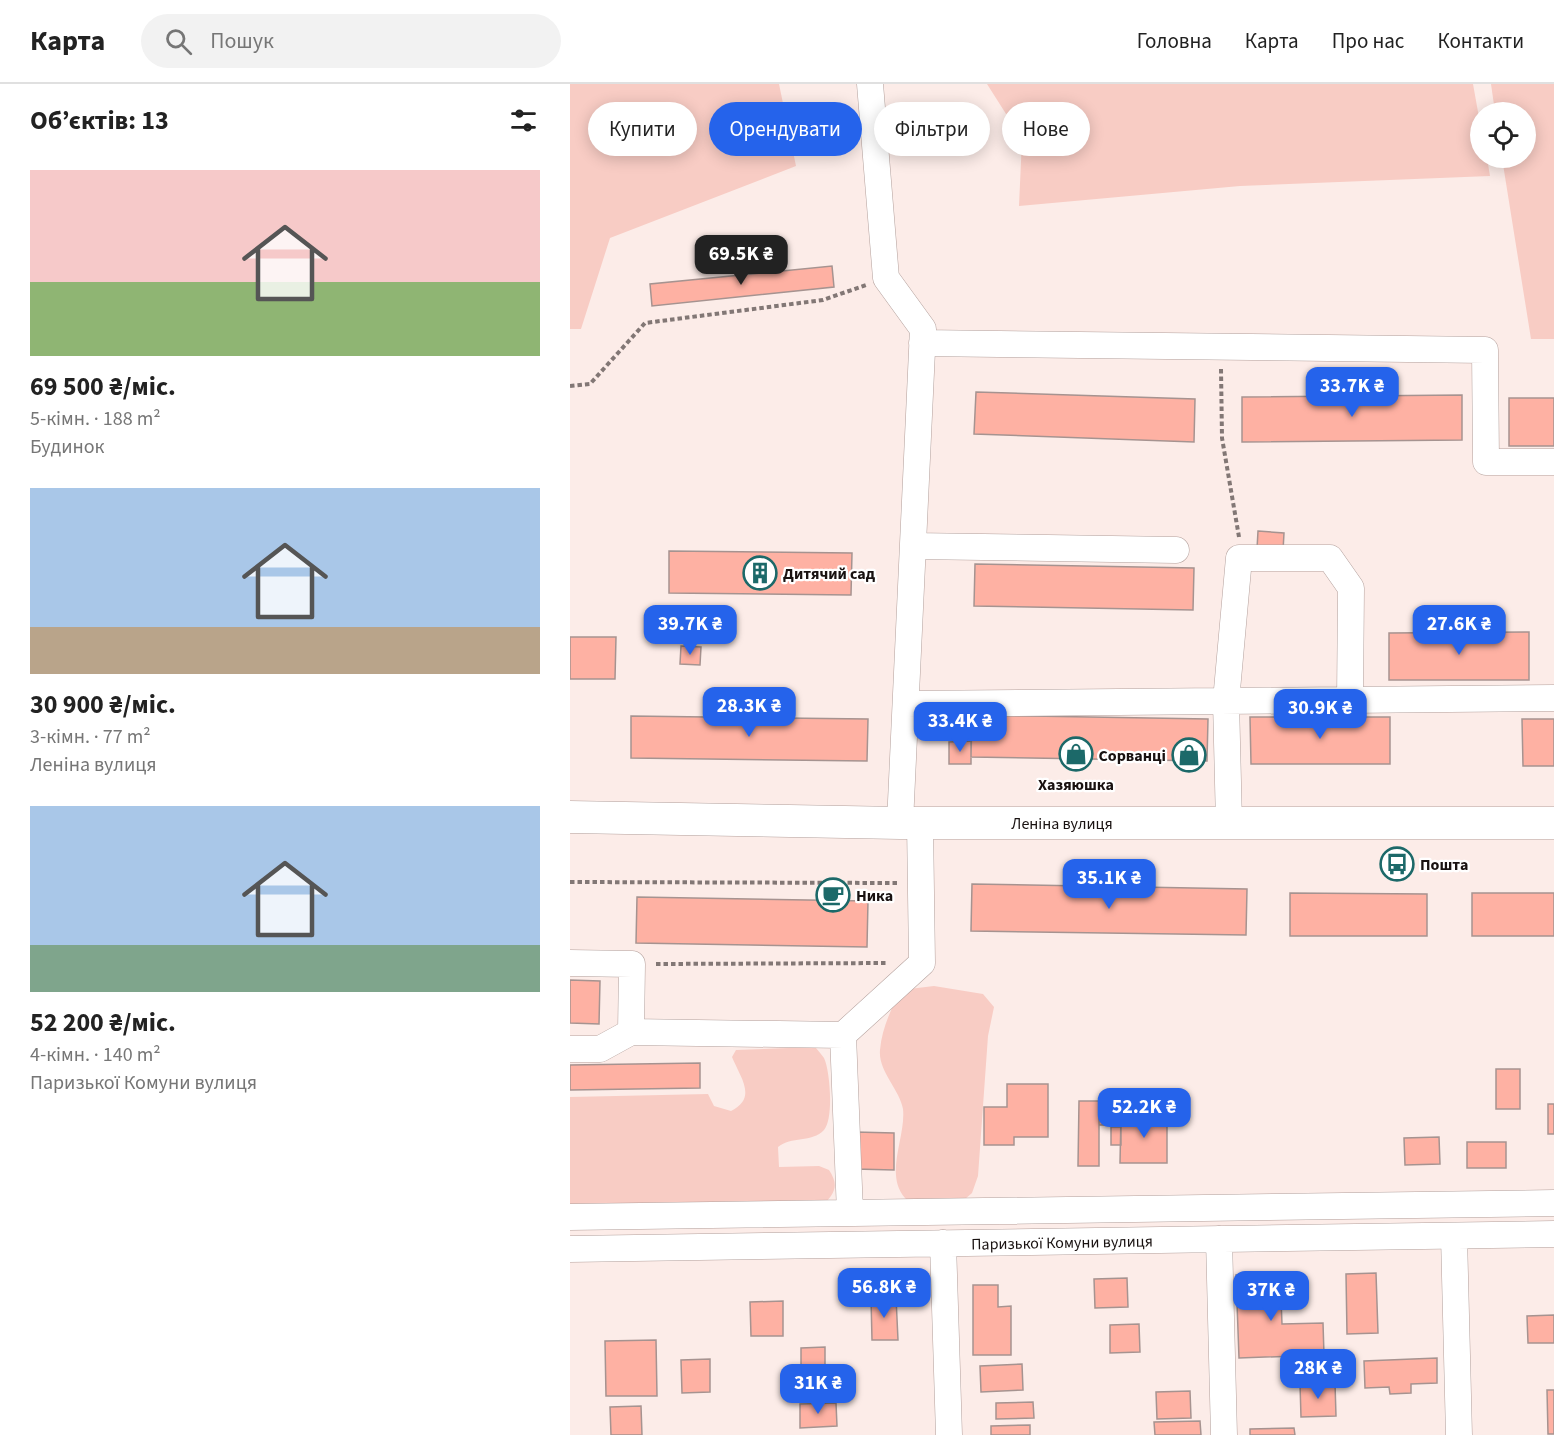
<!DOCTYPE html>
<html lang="uk">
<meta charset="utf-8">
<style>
:root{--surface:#fff;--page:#f2f2f2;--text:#222;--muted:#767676;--line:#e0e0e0;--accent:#2563eb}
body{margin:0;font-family:"Source Sans 3",sans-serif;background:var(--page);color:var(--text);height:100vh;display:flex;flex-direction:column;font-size:22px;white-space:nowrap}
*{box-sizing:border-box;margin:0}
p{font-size:20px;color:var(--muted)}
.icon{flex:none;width:33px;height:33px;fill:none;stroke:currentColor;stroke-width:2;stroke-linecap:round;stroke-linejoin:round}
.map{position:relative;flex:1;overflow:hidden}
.side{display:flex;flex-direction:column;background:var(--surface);width:570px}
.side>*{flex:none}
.guide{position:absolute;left:18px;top:18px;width:570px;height:54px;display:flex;gap:12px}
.fabs{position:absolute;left:900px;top:18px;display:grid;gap:12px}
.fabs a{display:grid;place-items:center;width:66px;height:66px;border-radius:50%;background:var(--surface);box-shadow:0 3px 15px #0003;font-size:30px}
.price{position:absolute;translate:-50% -51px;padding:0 14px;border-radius:12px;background:var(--accent);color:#fff;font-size:20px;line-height:39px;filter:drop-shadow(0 2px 3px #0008)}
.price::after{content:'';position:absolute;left:50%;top:36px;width:18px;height:14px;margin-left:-9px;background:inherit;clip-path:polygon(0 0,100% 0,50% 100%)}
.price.active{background:#222;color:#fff}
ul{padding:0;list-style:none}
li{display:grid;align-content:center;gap:12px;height:318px;padding:0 30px}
li span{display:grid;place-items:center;height:186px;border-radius:0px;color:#555}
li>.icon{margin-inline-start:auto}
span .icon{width:108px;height:108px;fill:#fffc;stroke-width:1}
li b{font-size:26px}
h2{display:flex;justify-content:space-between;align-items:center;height:72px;padding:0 30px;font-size:26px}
.pill{padding:0 21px;border-radius:27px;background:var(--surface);box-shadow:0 3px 15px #0003;font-size:21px;line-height:54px}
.pill.active{background:var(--accent);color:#fff}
header{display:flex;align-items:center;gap:36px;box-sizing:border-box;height:84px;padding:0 30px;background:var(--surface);border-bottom:2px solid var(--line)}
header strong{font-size:28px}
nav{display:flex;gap:33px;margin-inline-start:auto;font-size:21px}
.search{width:420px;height:54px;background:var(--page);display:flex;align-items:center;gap:15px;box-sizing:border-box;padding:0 21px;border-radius:33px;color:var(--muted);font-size:22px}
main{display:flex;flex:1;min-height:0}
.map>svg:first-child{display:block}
</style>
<header>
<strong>Карта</strong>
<div class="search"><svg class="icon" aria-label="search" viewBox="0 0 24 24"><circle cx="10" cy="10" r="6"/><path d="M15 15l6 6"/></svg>Пошук</div>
<nav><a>Головна</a><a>Карта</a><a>Про нас</a><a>Контакти</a></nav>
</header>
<main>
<section class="side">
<h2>Об’єктів: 13<svg class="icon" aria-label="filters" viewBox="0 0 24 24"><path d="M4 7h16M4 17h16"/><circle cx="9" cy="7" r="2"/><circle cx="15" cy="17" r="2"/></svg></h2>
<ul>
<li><span style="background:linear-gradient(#f6c9c9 60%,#8fb573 0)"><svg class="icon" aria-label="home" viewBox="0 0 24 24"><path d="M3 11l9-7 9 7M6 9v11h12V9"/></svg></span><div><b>69 500 ₴/міс.</b><p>5-кімн. · 188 m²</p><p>Будинок</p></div></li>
<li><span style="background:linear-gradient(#a9c7e8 75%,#b9a48a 0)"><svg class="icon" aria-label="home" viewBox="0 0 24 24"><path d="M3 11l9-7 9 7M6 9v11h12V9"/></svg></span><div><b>30 900 ₴/міс.</b><p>3-кімн. · 77 m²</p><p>Леніна вулиця</p></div></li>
<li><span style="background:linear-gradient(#a9c7e8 75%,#7fa58c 0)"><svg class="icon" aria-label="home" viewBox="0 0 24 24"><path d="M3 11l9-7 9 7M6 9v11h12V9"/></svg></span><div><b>52 200 ₴/міс.</b><p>4-кімн. · 140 m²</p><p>Паризької Комуни вулиця</p></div></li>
</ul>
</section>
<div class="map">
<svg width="984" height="1351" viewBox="0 0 984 1351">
<rect width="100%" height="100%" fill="#fcece8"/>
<path fill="#f8ccc4" d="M0,0H209L226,82L40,154L11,245H0Z
M417,0H903L910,39V74H917L920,92L670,102L449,122L452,55Z
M921,0H984V255H961L932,74H956V28H925Z
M364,902L413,910L424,923L418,952L408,1092L402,1109L387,1122C370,1123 347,1128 335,1114C314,1090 336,1053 333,1025C330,1006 308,987 310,966C312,944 321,925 331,906Z
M245,963C248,966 251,970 254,974C260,986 264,1035 254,1046C242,1059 221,1052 208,1063L209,1083L249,1082L259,1086C267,1098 267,1106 257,1117L0,1123V1013L138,1010L144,1022L161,1027C188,1014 170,993 162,973L166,966Z"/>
<path fill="#feb1a3" stroke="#a69390" stroke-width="1.5" d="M262,182L264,203L82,222L80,200Z
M406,308L625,315L624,358L404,350Z
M892,311V356L672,358V313Z
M939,314H984V362H939Z
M688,447L714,449L713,467L687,465Z
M99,467L282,469L281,511L99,509Z
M405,480L624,484L623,526L404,522Z
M959,548V596H819V549Z
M0,553H46L45,595H0Z
M111,562L131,563L130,581L110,580Z
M402,631L638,635L637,677L401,673Z
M61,632L298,635L297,677L61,674Z
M680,633H820V680H681Z
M952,635H984V682H953Z
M401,657V680H379V658Z
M402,800L677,805L676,851L401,847Z
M720,809L857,810V852H720Z
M902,809H984V852H902Z
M67,813L298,817L297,863L66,859Z
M0,896L30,897L29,940L0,939Z
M130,979V1004L0,1006V981Z
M926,985H950V1025H926Z
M437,1000H478V1053H444V1061H414V1023H437Z
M551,1016H581L580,1031H551Z
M509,1017H529V1082H508Z
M529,1017H544V1041H529Z
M978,1020H984V1050H978Z
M551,1031H597V1079H550Z
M541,1043H551V1061H541Z
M285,1048L324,1049V1086L285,1085Z
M869,1053L870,1080L835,1081L834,1054Z
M897,1058H936V1084H897Z
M710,1189L712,1240L753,1239L754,1271L669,1274L666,1191Z
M806,1189L808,1249L777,1250L776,1190Z
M557,1194L558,1223L525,1224L524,1195Z
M403,1201H428V1223L441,1222V1271H403Z
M326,1213L328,1256H302L301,1214Z
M213,1217V1252H181L180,1218Z
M984,1231V1259H958L957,1232Z
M569,1240L570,1268L540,1269V1241Z
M86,1256L87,1312H36L35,1257Z
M255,1263V1299H231V1264Z
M867,1274V1299L841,1300V1309L820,1310L819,1303L795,1304L794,1277Z
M140,1275V1308L112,1309L111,1276Z
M452,1280L453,1306L411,1308L410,1282Z
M765,1299L766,1332L731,1333L730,1300Z
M977,1306H984V1350H978Z
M620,1307L621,1334L587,1335L586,1308Z
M463,1318L464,1334L426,1335V1319Z
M266,1319L267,1342L230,1344V1320Z
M71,1322L72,1351H41L40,1323Z
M630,1337L631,1351H585L584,1338Z
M460,1341V1351H421V1342Z
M724,1344L725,1351H680V1345Z"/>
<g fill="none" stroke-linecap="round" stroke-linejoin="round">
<defs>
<path id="minor" d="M300,0L316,194L353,245L330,739
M352,259L915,266L916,378H984
M343,462L606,466
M336,620L984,614
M659,739L656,617L669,474H760L781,504L780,616
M0,879L62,880L61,948L273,951
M0,965H30L61,948
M280,1129L273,951L352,879L350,739
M0,1133L984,1119
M884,1152L889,1351
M649,1155L654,1351
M373,1159L379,1351
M0,1165L984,1150"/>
<path id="major" d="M0,733L330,739H984"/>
</defs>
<use href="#minor" stroke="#b3a09c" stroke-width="27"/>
<use href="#major" stroke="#b3a09c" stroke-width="33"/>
<path stroke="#827775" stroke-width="4" stroke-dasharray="4.5 3" stroke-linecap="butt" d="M651,285L652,354L669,453
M0,302L20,300L75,239L253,216L296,201
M0,798L329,799
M86,880L318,879"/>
<use href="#minor" stroke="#fff" stroke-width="26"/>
<use href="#major" stroke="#fff" stroke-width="32"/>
</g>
<defs>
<symbol id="building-ring" viewBox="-11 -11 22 22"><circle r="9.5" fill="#fff" stroke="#1c6969" stroke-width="1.5"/><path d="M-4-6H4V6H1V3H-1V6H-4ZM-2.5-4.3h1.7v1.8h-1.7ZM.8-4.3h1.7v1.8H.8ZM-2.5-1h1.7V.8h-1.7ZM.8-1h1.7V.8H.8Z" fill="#1c6969"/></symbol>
<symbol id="shop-ring" viewBox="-11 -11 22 22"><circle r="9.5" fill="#fff" stroke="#1c6969" stroke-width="1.5"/><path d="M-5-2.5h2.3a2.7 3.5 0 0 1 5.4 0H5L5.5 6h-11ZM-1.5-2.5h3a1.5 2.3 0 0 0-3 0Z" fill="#1c6969"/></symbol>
<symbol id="bus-ring" viewBox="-11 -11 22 22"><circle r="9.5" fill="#fff" stroke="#1c6969" stroke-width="1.5"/><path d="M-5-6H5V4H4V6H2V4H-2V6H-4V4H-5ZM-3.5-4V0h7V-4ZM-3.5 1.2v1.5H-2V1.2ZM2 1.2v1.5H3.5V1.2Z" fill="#1c6969"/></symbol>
<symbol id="cafe-ring" viewBox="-11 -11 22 22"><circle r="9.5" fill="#fff" stroke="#1c6969" stroke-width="1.5"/><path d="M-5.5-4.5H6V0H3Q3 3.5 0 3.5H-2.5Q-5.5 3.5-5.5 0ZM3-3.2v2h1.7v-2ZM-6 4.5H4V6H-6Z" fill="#1c6969"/></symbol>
</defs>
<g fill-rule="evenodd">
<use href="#building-ring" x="171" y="470" width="38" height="38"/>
<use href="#shop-ring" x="487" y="651" width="38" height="38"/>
<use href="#shop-ring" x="600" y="652" width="38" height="38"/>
<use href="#bus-ring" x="808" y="761" width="38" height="38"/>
<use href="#cafe-ring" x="244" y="792" width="38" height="38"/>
</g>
<g text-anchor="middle" stroke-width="4.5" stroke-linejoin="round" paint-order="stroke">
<g font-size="16" font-weight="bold" fill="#191211" stroke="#fff" text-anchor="start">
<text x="213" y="495">Дитячий сад</text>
<text x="596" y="677" text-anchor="end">Сорванці</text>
<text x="506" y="706" text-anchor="middle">Хазяюшка</text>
<text x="850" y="786">Пошта</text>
<text x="286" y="817">Ника</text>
</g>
<g font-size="16" fill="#191211" stroke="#fff">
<text x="492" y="745">Леніна вулиця</text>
<text transform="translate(492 1158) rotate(-1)" y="6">Паризької Комуни вулиця</text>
</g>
</g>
</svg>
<div class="fabs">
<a><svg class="icon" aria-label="locate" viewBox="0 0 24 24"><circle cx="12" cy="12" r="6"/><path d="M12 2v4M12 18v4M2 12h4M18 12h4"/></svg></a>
</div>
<b class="price active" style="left:171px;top:202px">69.5K ₴</b>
<b class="price" style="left:782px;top:334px">33.7K ₴</b>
<b class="price" style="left:120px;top:572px">39.7K ₴</b>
<b class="price" style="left:889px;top:572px">27.6K ₴</b>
<b class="price" style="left:179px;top:654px">28.3K ₴</b>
<b class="price" style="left:750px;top:656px">30.9K ₴</b>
<b class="price" style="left:390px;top:669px">33.4K ₴</b>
<b class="price" style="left:539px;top:826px">35.1K ₴</b>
<b class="price" style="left:574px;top:1055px">52.2K ₴</b>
<b class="price" style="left:314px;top:1235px">56.8K ₴</b>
<b class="price" style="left:701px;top:1238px">37K ₴</b>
<b class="price" style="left:748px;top:1316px">28K ₴</b>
<b class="price" style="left:248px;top:1331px">31K ₴</b>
<div class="guide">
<a class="pill">Купити</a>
<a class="pill active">Орендувати</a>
<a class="pill">Фільтри</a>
<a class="pill">Нове</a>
</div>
</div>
</main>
